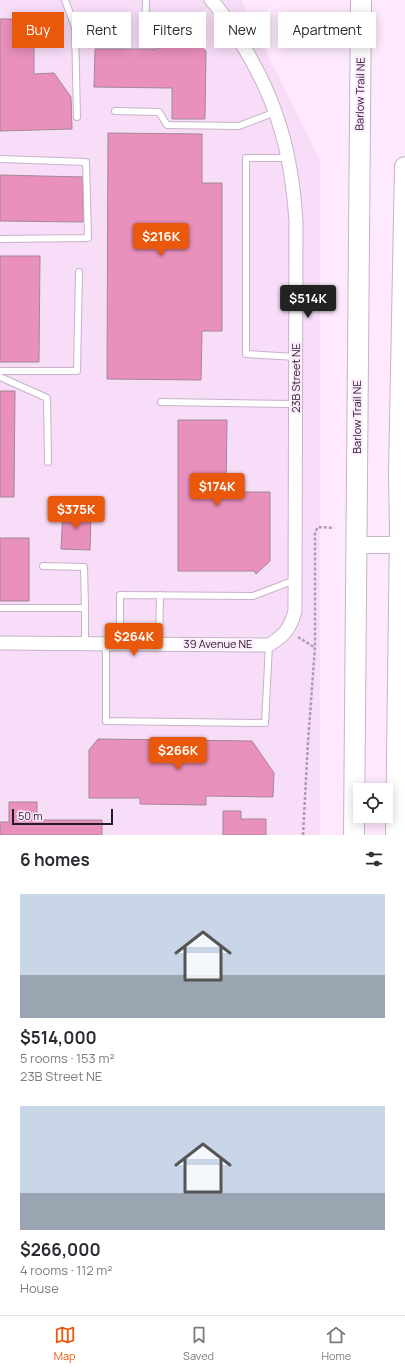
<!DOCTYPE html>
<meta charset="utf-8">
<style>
:root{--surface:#fff;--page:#f2f2f3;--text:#2b2b33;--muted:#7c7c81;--line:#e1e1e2;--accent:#ea580c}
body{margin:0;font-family:Manrope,sans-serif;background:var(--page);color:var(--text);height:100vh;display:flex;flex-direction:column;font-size:15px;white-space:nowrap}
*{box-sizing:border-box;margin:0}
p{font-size:13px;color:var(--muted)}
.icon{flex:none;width:22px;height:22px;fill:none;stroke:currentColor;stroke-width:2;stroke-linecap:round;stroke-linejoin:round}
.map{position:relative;height:835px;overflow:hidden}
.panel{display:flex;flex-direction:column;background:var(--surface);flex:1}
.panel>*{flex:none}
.banner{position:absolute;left:12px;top:12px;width:381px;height:36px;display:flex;gap:8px}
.tools{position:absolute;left:353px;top:783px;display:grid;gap:8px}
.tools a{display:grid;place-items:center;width:40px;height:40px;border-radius:0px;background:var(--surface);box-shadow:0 2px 10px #0003;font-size:20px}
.scale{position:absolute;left:12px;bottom:10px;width:101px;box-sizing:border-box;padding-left:4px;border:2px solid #231c24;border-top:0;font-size:11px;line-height:14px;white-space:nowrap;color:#231c24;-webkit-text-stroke:3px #fee9fe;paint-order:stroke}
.price{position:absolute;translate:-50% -34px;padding:0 9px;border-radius:4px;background:var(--accent);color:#fff;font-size:13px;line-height:26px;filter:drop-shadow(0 1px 2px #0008)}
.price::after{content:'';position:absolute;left:50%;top:24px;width:12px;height:9px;margin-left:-6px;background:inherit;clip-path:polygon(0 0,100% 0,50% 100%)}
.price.selected{background:#222;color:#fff}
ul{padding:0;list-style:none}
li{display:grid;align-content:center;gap:8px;height:212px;padding:0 20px}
li span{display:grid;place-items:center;height:124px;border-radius:0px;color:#555}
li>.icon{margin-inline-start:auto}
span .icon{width:72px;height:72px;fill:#fffc;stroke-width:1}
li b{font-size:17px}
h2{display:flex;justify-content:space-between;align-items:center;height:48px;padding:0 20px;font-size:17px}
.chip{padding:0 14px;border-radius:0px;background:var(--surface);box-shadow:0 2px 10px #0003;font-size:14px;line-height:36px}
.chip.selected{background:var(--accent);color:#fff}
.tab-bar{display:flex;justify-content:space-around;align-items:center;height:56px;border-top:1px solid var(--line);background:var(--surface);font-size:11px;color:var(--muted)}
.tab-bar a{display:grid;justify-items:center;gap:2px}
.tab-bar .selected{color:var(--accent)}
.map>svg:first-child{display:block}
</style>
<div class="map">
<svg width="405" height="835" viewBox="0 0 405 835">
<rect width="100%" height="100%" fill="#fee9fe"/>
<path fill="#f7ddf8" d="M0,0H241L320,160V835H0Z"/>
<path fill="#e990bd" stroke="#a28894" d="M0,19H34V74L54,73L71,97L72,129L0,131Z
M157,35L189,36L206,51L205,119H172V88L94,87L95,49H157Z
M108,133L202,134V183H222V331H202L201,380L107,379Z
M0,175L83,177V222L0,221Z
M0,256H40L39,362H0Z
M0,391H15L14,497H0Z
M178,420H227L226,492H270V561L256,574L254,571H178Z
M63,510L91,511L90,550L61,549Z
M0,538H29V601H0Z
M98,739L252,741L274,773L273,797L206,796V805L140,804V798H89V750Z
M9,802H37V820H102V835H0V822H9Z
M223,811H241V819H266V835H223Z"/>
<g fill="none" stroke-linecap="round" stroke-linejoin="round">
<defs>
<path id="service" d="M65,0L75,27L77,117
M145,36L146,0
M115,111L159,112L167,125L239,126L276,112
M289,158H246V354L296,357
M0,159L86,162L88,238L0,239
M0,371H77L79,272
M0,377L47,398L48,462
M161,402L295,404
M43,566L84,567L85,608
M0,608H85V644
M106,644V721L265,723L269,645
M120,644V595L253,596L295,580
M159,644L160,595"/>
<path id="minor" d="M0,643L269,645C285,635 290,629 295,611L296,223C292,153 277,99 239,39C231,26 222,11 211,0"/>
<path id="tertiary" d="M356,545H405"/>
<path id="primary" d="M354,835L361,0
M396,835L400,530L399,474L405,167"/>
</defs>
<use href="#service" stroke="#c6b3c7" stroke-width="8"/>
<use href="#minor" stroke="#c6b3c7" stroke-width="15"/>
<use href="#tertiary" stroke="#c6b3c7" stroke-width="18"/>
<use href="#primary" stroke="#c6b3c7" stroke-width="22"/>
<path stroke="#ad9dae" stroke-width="2.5" stroke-dasharray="3 2" stroke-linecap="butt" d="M298,637L314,647
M303,835L308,742L315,647V532L318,527L334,528"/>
<use href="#service" stroke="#fff" stroke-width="6"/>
<use href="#minor" stroke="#fff" stroke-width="13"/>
<use href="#tertiary" stroke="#fff" stroke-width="16"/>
<use href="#primary" stroke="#fff" stroke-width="20"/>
</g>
<g text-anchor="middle" stroke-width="4" stroke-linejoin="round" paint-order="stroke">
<g font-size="11" fill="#231c24" stroke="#fee9fe">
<text transform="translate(360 94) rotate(-89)" y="4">Barlow Trail NE</text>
<text transform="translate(296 378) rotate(-90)" y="4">23B Street NE</text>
<text transform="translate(357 417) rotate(-90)" y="4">Barlow Trail NE</text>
<text x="218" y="648">39 Avenue NE</text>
</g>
</g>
</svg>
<div class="tools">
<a><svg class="icon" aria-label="locate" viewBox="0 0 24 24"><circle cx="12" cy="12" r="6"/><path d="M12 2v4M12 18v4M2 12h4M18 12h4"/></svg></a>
</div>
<div class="scale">50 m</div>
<b class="price" style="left:161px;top:257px">$216K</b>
<b class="price selected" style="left:308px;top:319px">$514K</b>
<b class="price" style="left:217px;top:507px">$174K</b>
<b class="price" style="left:76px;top:530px">$375K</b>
<b class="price" style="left:134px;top:657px">$264K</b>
<b class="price" style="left:178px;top:771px">$266K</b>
<div class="banner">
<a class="chip selected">Buy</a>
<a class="chip">Rent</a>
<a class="chip">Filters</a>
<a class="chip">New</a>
<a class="chip">Apartment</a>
</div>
</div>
<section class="panel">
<h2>6 homes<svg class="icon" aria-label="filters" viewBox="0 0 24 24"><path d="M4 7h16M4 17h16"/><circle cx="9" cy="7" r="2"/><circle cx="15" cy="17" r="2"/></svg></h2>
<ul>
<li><span style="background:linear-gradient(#c9d6e8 65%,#9aa5b1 0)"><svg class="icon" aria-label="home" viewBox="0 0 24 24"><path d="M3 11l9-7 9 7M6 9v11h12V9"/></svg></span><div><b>$514,000</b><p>5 rooms · 153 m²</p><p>23B Street NE</p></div></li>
<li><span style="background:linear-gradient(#c9d6e8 70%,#9aa5b1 0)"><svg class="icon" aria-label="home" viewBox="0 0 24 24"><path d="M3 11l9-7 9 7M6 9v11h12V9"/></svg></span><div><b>$266,000</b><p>4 rooms · 112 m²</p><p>House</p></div></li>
</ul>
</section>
<nav class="tab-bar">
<a class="selected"><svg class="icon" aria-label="map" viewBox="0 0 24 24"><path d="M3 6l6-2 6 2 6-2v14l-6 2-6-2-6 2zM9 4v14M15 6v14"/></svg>Map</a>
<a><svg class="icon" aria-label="saved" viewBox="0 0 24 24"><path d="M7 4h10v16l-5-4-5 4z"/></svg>Saved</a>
<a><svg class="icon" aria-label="home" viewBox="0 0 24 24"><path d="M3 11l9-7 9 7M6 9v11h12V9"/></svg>Home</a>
</nav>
